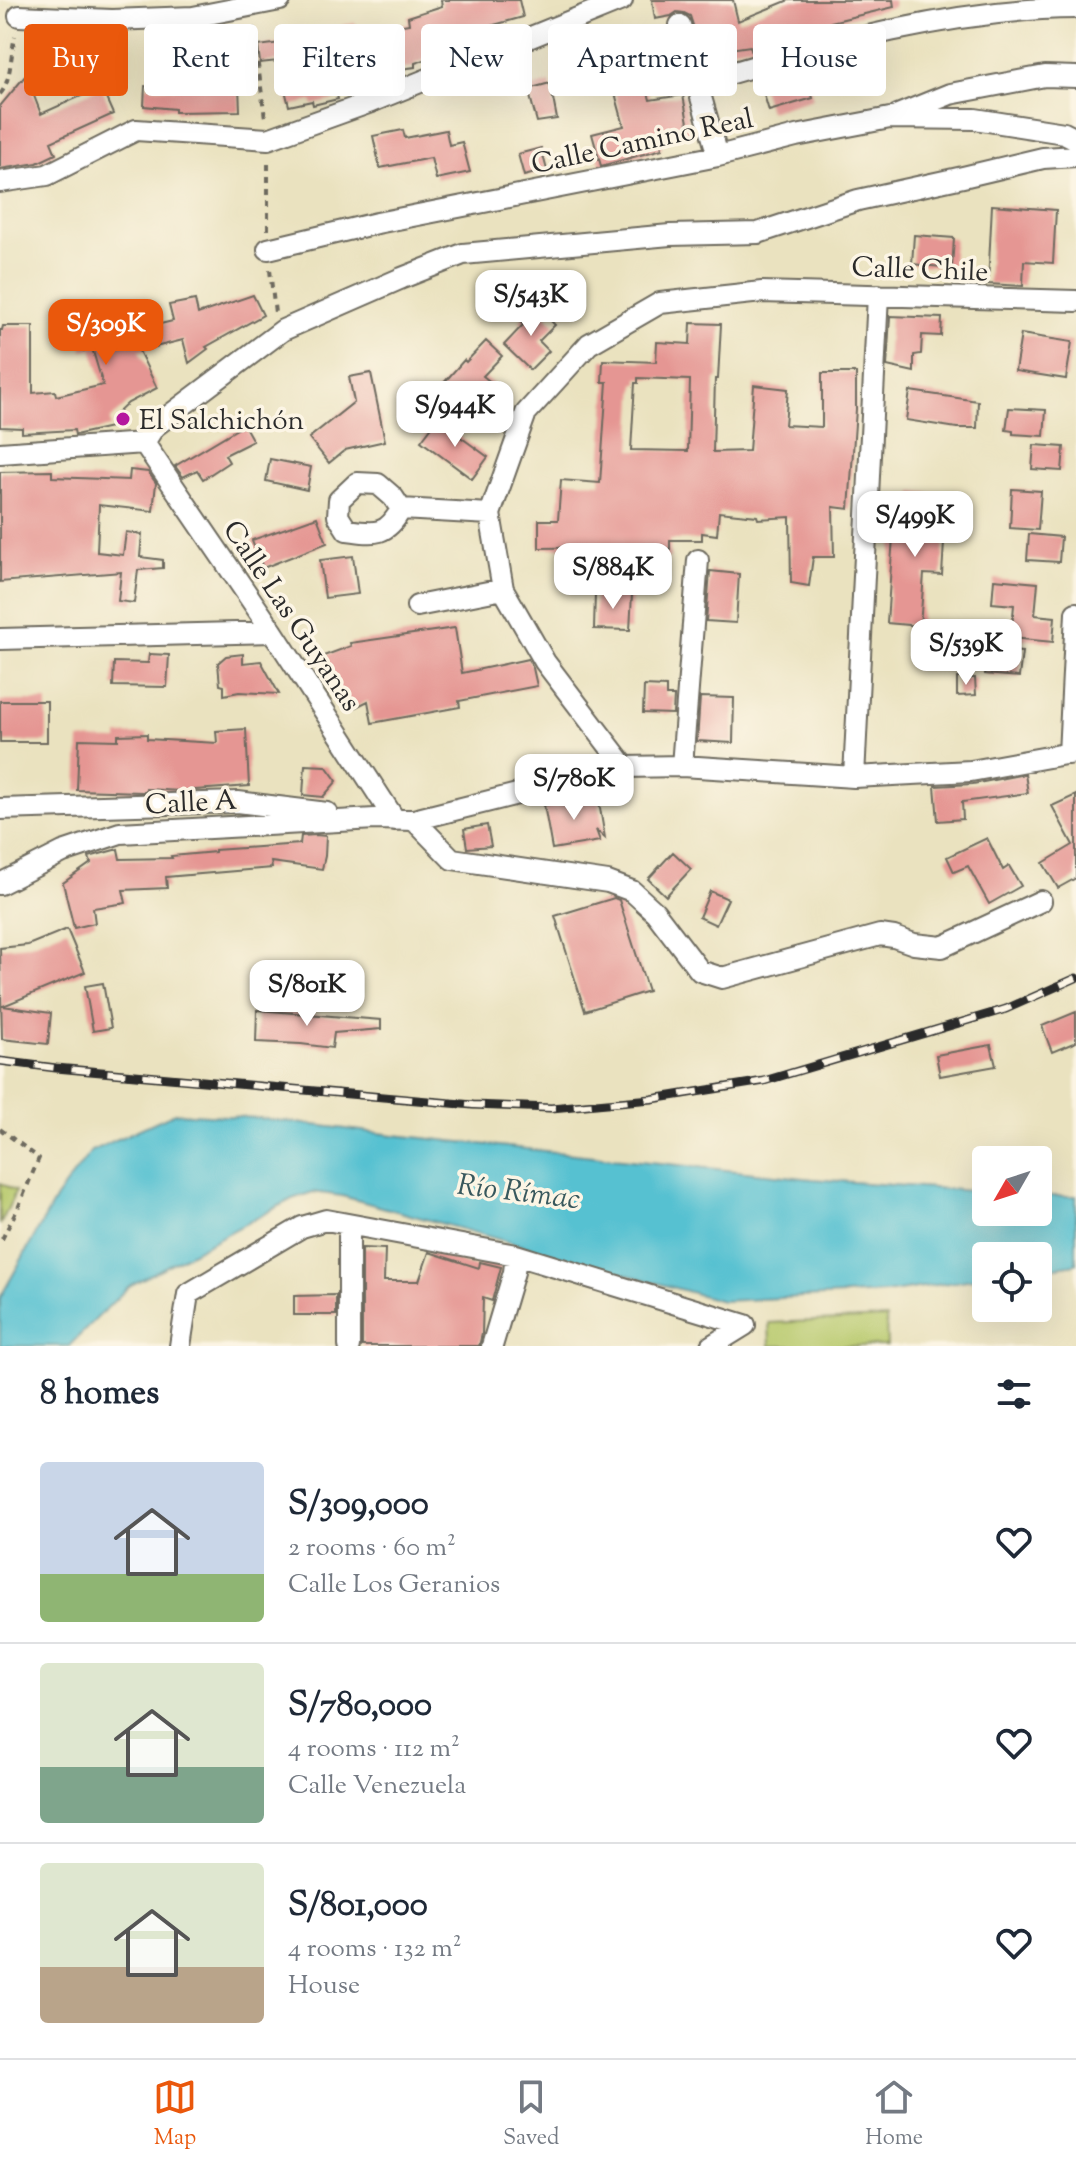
<!DOCTYPE html>
<meta charset="utf-8">
<style>
:root{--surface:#fff;--page:#f2f2f3;--text:#1f2937;--muted:#747a83;--line:#e0e1e3;--accent:#ea580c}
body{margin:0;font-family:"Sorts Mill Goudy",serif;background:var(--page);color:var(--text);height:100vh;display:flex;flex-direction:column;font-size:30px;white-space:nowrap}
*{box-sizing:border-box;margin:0}
p{font-size:26px;color:var(--muted)}
.icon{flex:none;width:44px;height:44px;fill:none;stroke:currentColor;stroke-width:2;stroke-linecap:round;stroke-linejoin:round}
.map{position:relative;height:1346px;overflow:hidden}
.drawer{display:flex;flex-direction:column;background:var(--surface);flex:1}
.drawer>*{flex:none}
.banner{position:absolute;left:24px;top:24px;width:1028px;height:72px;display:flex;gap:16px}
.needle{width:52px;rotate:231deg}
.buttons{position:absolute;left:972px;top:1146px;display:grid;gap:16px}
.buttons a{display:grid;place-items:center;width:80px;height:80px;border-radius:8px;background:var(--surface);box-shadow:0 8px 32px #0002;font-size:40px}
.price{position:absolute;translate:-50% -68px;padding:0 18px;border-radius:16px;background:#fff;color:#222;font-size:26px;line-height:52px;filter:drop-shadow(0 2px 4px #0008)}
.price::after{content:'';position:absolute;left:50%;top:48px;width:24px;height:18px;margin-left:-12px;background:inherit;clip-path:polygon(0 0,100% 0,50% 100%)}
.price.on{background:var(--accent);color:#fff}
ul{padding:0;list-style:none}
li{display:flex;align-items:center;gap:24px;height:200px;padding:0 40px}
li+li{border-top:2px solid var(--line)}
li span{display:grid;place-items:center;flex:none;width:224px;height:160px;border-radius:8px;color:#555}
li>.icon{margin-inline-start:auto}
span .icon{width:96px;height:96px;fill:#fffc;stroke-width:1}
li b{font-size:34px}
h2{display:flex;justify-content:space-between;align-items:center;height:96px;padding:0 40px;font-size:34px}
.chip{padding:0 28px;border-radius:8px;background:var(--surface);box-shadow:0 8px 32px #0002;font-size:28px;line-height:72px}
.chip.on{background:var(--accent);color:#fff}
.tabs{display:flex;justify-content:space-around;align-items:center;height:112px;border-top:2px solid var(--line);background:var(--surface);font-size:22px;color:var(--muted)}
.tabs a{display:grid;justify-items:center;gap:4px}
.tabs .on{color:var(--accent)}
.map>svg:first-child{display:block}
</style>
<div class="map">
<svg width="1076" height="1346" viewBox="0 0 1076 1346">
<rect width="100%" height="100%" fill="#fcf5e5"/>
<filter id="ink" filterUnits="userSpaceOnUse"><feTurbulence type="fractalNoise" baseFrequency=".0125" numOctaves="2"/><feDisplacementMap in="SourceGraphic" scale="16" xChannelSelector="R" yChannelSelector="G"/><feConvolveMatrix kernelMatrix="1 2 1 2 8 2 1 2 1" color-interpolation-filters="sRGB"/></filter>
<filter id="wash" filterUnits="userSpaceOnUse"><feTurbulence type="fractalNoise" baseFrequency=".006" numOctaves="4" result="noise"/><feDisplacementMap in="SourceGraphic" scale="32" xChannelSelector="R" yChannelSelector="G"/><feGaussianBlur stdDeviation="1.8" result="paint"/><feColorMatrix in="noise" values="0 0 0 0 0 0 0 0 0 0 0 0 0 0 0 0 0 1.4 0 .05"/><feComposite in="paint" operator="in"/></filter>
<g filter="url(#wash)">
<rect width="100%" height="100%" fill="#eae2bf"/>
<path fill="#b7c96c" stroke="#717a4c" stroke-width="2" d="M0,1183L16,1191L0,1225Z
M886,1318L887,1346H770L769,1323Z"/>
<path fill="#56c1d1" stroke="#40767e" stroke-width="2" d="M175,1113L258,1118L394,1135L813,1179L986,1192V1212H1038V1196H1076V1264L1038,1270V1256H986V1277L886,1293L722,1301L342,1196L313,1192L292,1199L129,1286L69,1346H0V1298L56,1198L91,1151Z"/>
<g id="blocks">
<path fill="#e59693" fill-rule="evenodd" d="M441,0H519L523,17L483,28L484,36L445,46L447,52L430,56L431,58L415,63V67L385,71L386,79L350,83L352,92L337,95L338,99L313,105L312,101L289,106L278,61L260,63L258,46L296,41L295,38L355,22L362,45L399,41L397,26L409,24L408,17L442,6Z
M652,0H733L738,21L789,0H893L894,7L831,22L832,24L793,30L796,41L752,53L750,46L702,53L690,16L684,13L677,12L671,16L655,19Z
M803,66L813,98L769,111L759,78Z
M26,75L41,114L101,87L113,114L51,142L56,154L37,163L0,169V106Z
M220,81V86H239L240,111L175,112V109L144,106L145,86L175,89V85L192,86V82Z
M550,83L557,119L537,122L528,89Z
M646,85L650,100L683,95L690,134L660,139L662,149L601,166L592,134L624,126L615,93Z
M403,130L405,138L446,130L449,145L462,142L470,172L436,179L431,158L380,168L373,136Z
M541,148L547,170L524,176L518,154Z
M992,205L1056,210L1053,263L1024,261L1023,286L988,284Z
M914,235L954,238L952,268L912,264Z
M253,295L263,315L206,347L208,349L189,363L183,340L139,351L157,388L128,403L110,420L111,427L75,435L74,430L22,433V428L0,427V330H2L3,326H33V393L55,391L56,396L103,385L92,348L83,351L75,328L104,319L110,336L173,321L169,305L195,300L198,314Z
M536,305L555,325L539,341L549,351L530,370L504,345L523,325L520,321Z
M890,316L942,318L941,336L922,335L921,354L914,355V372L887,366Z
M691,323L721,324L718,379H715L713,452L749,451L754,385L788,389L785,425L822,427V373H856V409L849,509L833,507L834,557H813L809,586L791,583L790,517L758,519L757,516L719,512L717,535L702,533V540H670V558H645V555L614,554V547L539,548V520H558L561,480L600,483L607,382H602L603,360L656,362L657,342L690,344ZM638,378L690,380L688,451L631,450L635,383H638Z
M1021,334L1072,342L1066,379L1015,371Z
M486,341L502,356L483,376L493,384L476,404L472,401L451,425L426,403L464,360L466,362Z
M371,373L385,441L345,450L329,463L309,438L354,402L349,377Z
M910,391L978,401L977,428H957L906,420Z
M1009,408L1046,410L1044,436L1013,434V431L1006,430Z
M437,420L488,457L472,479L421,441Z
M244,425L253,441L225,455L229,462L203,479L197,470L183,477L175,466Z
M1034,445L1064,447L1062,471L1032,469Z
M270,459L311,467L307,490L266,481Z
M130,470L148,472L156,483L153,511L99,505L97,552L123,555L126,532L142,534L140,557L163,560V568L138,570L134,603L118,601L121,572L0,582V472L52,471V477L129,480Z
M1012,489L1041,491L1038,530L1010,528Z
M913,491L938,494L935,525L945,526L942,575L924,574L920,626L887,623L894,522L910,524Z
M317,517L327,543L263,568L252,540Z
M1029,534L1061,537L1059,562L1027,560Z
M353,556L358,594L325,598L320,560Z
M710,571L739,574L736,623L706,621Z
M994,579L1038,583L1035,615L1055,617L1053,642L1011,638L1014,605L992,603Z
M595,593L632,594L630,630L594,629Z
M455,628L462,673L528,659L533,668L537,686L459,701L460,707L372,723L368,701L350,710L318,658L351,646L350,643Z
M987,649L1022,652L1019,677L985,674Z
M149,654L169,655L167,687L113,686L114,662L148,663Z
M243,654V663L261,661L279,694L239,692L224,695V686L220,685L218,663L226,656Z
M957,678H975L976,695L957,696Z
M644,686L666,687V696H674L673,714L643,713Z
M700,697L734,698L733,743L697,741Z
M0,701H47V742H0Z
M246,729L249,786L181,791L146,789V792H142L77,790L79,739L118,740V735L147,734V739L217,743L216,731Z
M305,765L326,766L337,781L323,797L303,795Z
M1025,774L1028,793L962,802L963,819L938,821L935,786L973,784Z
M1076,795V878L1058,888L1043,863L1073,845L1052,806Z
M598,796L605,838L596,830L600,841L552,849L544,805Z
M487,825L491,846L467,848L464,829Z
M316,835L326,836L325,856L322,869L271,862L272,868L166,877L167,888L123,890L126,903L93,908L95,923L74,928L63,883L91,863L89,857L118,849L120,859L172,858L171,856L215,852V850L300,844L301,836Z
M987,838L1003,870L1009,866L1021,886L989,904L968,866L954,872L947,857Z
M673,852L691,869L666,896L648,879Z
M710,891L728,899L716,925L699,917Z
M614,898L619,900L648,991L585,1011L555,916Z
M67,929L85,972L3,1006L51,1013L48,1044L2,1039L0,948L28,945Z
M103,983L111,1028L93,1031L85,986Z
M257,1010L381,1020V1029L334,1033L332,1048L301,1044L256,1042Z
M1076,1012V1042L1052,1052L1042,1026Z
M991,1045L996,1066L940,1076L936,1055Z
M362,1248L385,1249L384,1281H419L429,1252L479,1268L480,1262L501,1267L492,1301L483,1298L482,1334L479,1346H362Z
M336,1295V1315H294V1296Z"/>
</g>
</g>
<g filter="url(#ink)">
<use href="#blocks" fill-opacity="0" stroke="#6e6b5f" stroke-width="2"/>
<g fill="none" stroke-linecap="round" stroke-linejoin="round">
<defs>
<path id="minor" d="M19,16L112,20L193,17L280,0
M680,25L718,156
M697,83C821,47 946,9 1076,8
M898,115L950,94L1045,76L1076,77
M0,182L47,175L136,130L268,139L371,102L622,0
M268,249L377,223L718,156L796,136L890,118L975,119L1064,133L1076,139
M144,443L154,427L283,330L402,278L463,254L670,235L758,233L858,200L963,177L1043,158L1076,156
M144,443L273,632L395,820
M0,453L144,443
M401,509C387,536 375,534 347,530L338,516L339,500L357,483L378,484L393,497L401,509L490,514
M417,606L503,589
M0,639L273,632
M1069,754L1076,613
M682,766L698,560
M625,767L545,662L503,589L490,514L526,413L589,344L660,303L762,292L1076,301
M854,777L878,295
M0,809L238,802L327,813
M414,820L452,859L608,882L632,891L655,912L700,971L722,978L880,935L894,937L914,944L942,947L1041,901
M0,884L63,852L120,833L375,819L414,820L625,767L682,766L854,777L971,771L1076,752
M349,1226V1346
M180,1346L188,1294L302,1227L326,1220L516,1255L745,1325
M492,1346L514,1272L516,1255
M711,1346L745,1325"/>
</defs>
<use href="#minor" stroke="#6e6b5f" stroke-width="24"/>
<path stroke="#6e6b5f" stroke-width="4" stroke-dasharray="6 6" stroke-linecap="butt" d="M253,27L265,118
M0,94C11,83 11,52 15,36
M268,230V158
M270,270L275,313
M0,1129L39,1158L18,1208L0,1243"/>
<use href="#minor" stroke="#fff" stroke-width="20"/>
<defs>
<path id="rail" d="M0,1061L56,1068L473,1105L551,1108L652,1099L764,1081L1006,1009L1076,978"/>
</defs>
<use href="#rail" stroke="#2b2b2b" stroke-width="9"/>
<use href="#rail" stroke="#fcf5e5" stroke-width="6" stroke-dasharray="18" stroke-linecap="butt"/>
</g>
</g>
<circle fill="#b5179e" stroke="#fcf5e5" stroke-width="3" cx="123" cy="419" r="8"/>
<g text-anchor="middle" stroke-width="7" stroke-linejoin="round" paint-order="stroke">
<g font-size="28" fill="#2b2b2b" stroke="#fcf5e5">
<text transform="translate(642 140) rotate(-12)" y="10">Calle Camino Real</text>
<text transform="translate(920 268) rotate(2)" y="10">Calle Chile</text>
<text transform="translate(293 615) rotate(56)" y="10">Calle Las Guyanas</text>
<text transform="translate(191 801) rotate(-3)" y="10">Calle A</text>
</g>
<g font-size="28" fill="#2b2b2b" stroke="#fcf5e5" text-anchor="start">
<text x="139" y="429">El Salchichón</text>
</g>
<g font-size="30" font-style="italic" fill="#38585d" stroke="#fcf5e5">
<text transform="translate(519 1191) rotate(7)" y="10">Río Rímac</text>
</g>
</g>
</svg>
<div class="buttons">
<a><svg class="needle" viewBox="-14 -14 28 28"><path d="M0-13l5 13h-10z" fill="#e53935"/><path d="M0 13l5-13h-10z" fill="#747a83"/></svg></a>
<a><svg class="icon" aria-label="locate" viewBox="0 0 24 24"><circle cx="12" cy="12" r="6"/><path d="M12 2v4M12 18v4M2 12h4M18 12h4"/></svg></a>
</div>
<b class="price" style="left:531px;top:338px">S/543K</b>
<b class="price on" style="left:106px;top:367px">S/309K</b>
<b class="price" style="left:455px;top:449px">S/944K</b>
<b class="price" style="left:915px;top:559px">S/499K</b>
<b class="price" style="left:613px;top:611px">S/884K</b>
<b class="price" style="left:966px;top:687px">S/539K</b>
<b class="price" style="left:574px;top:822px">S/780K</b>
<b class="price" style="left:307px;top:1028px">S/801K</b>
<div class="banner">
<a class="chip on">Buy</a>
<a class="chip">Rent</a>
<a class="chip">Filters</a>
<a class="chip">New</a>
<a class="chip">Apartment</a>
<a class="chip">House</a>
</div>
</div>
<section class="drawer">
<h2>8 homes<svg class="icon" aria-label="filters" viewBox="0 0 24 24"><path d="M4 7h16M4 17h16"/><circle cx="9" cy="7" r="2"/><circle cx="15" cy="17" r="2"/></svg></h2>
<ul>
<li><span style="background:linear-gradient(#c9d6e8 70%,#8fb573 0)"><svg class="icon" aria-label="home" viewBox="0 0 24 24"><path d="M3 11l9-7 9 7M6 9v11h12V9"/></svg></span><div><b>S/309,000</b><p>2 rooms · 60 m²</p><p>Calle Los Geranios</p></div><svg class="icon" aria-label="heart" viewBox="0 0 24 24"><path d="M12 20l-8-8c-3-5 5-10 8-4 3-6 11-1 8 4z"/></svg></li>
<li><span style="background:linear-gradient(#dfe7d0 65%,#7fa58c 0)"><svg class="icon" aria-label="home" viewBox="0 0 24 24"><path d="M3 11l9-7 9 7M6 9v11h12V9"/></svg></span><div><b>S/780,000</b><p>4 rooms · 112 m²</p><p>Calle Venezuela</p></div><svg class="icon" aria-label="heart" viewBox="0 0 24 24"><path d="M12 20l-8-8c-3-5 5-10 8-4 3-6 11-1 8 4z"/></svg></li>
<li><span style="background:linear-gradient(#dfe7d0 65%,#b9a48a 0)"><svg class="icon" aria-label="home" viewBox="0 0 24 24"><path d="M3 11l9-7 9 7M6 9v11h12V9"/></svg></span><div><b>S/801,000</b><p>4 rooms · 132 m²</p><p>House</p></div><svg class="icon" aria-label="heart" viewBox="0 0 24 24"><path d="M12 20l-8-8c-3-5 5-10 8-4 3-6 11-1 8 4z"/></svg></li>
</ul>
</section>
<nav class="tabs">
<a class="on"><svg class="icon" aria-label="map" viewBox="0 0 24 24"><path d="M3 6l6-2 6 2 6-2v14l-6 2-6-2-6 2zM9 4v14M15 6v14"/></svg>Map</a>
<a><svg class="icon" aria-label="saved" viewBox="0 0 24 24"><path d="M7 4h10v16l-5-4-5 4z"/></svg>Saved</a>
<a><svg class="icon" aria-label="home" viewBox="0 0 24 24"><path d="M3 11l9-7 9 7M6 9v11h12V9"/></svg>Home</a>
</nav>
